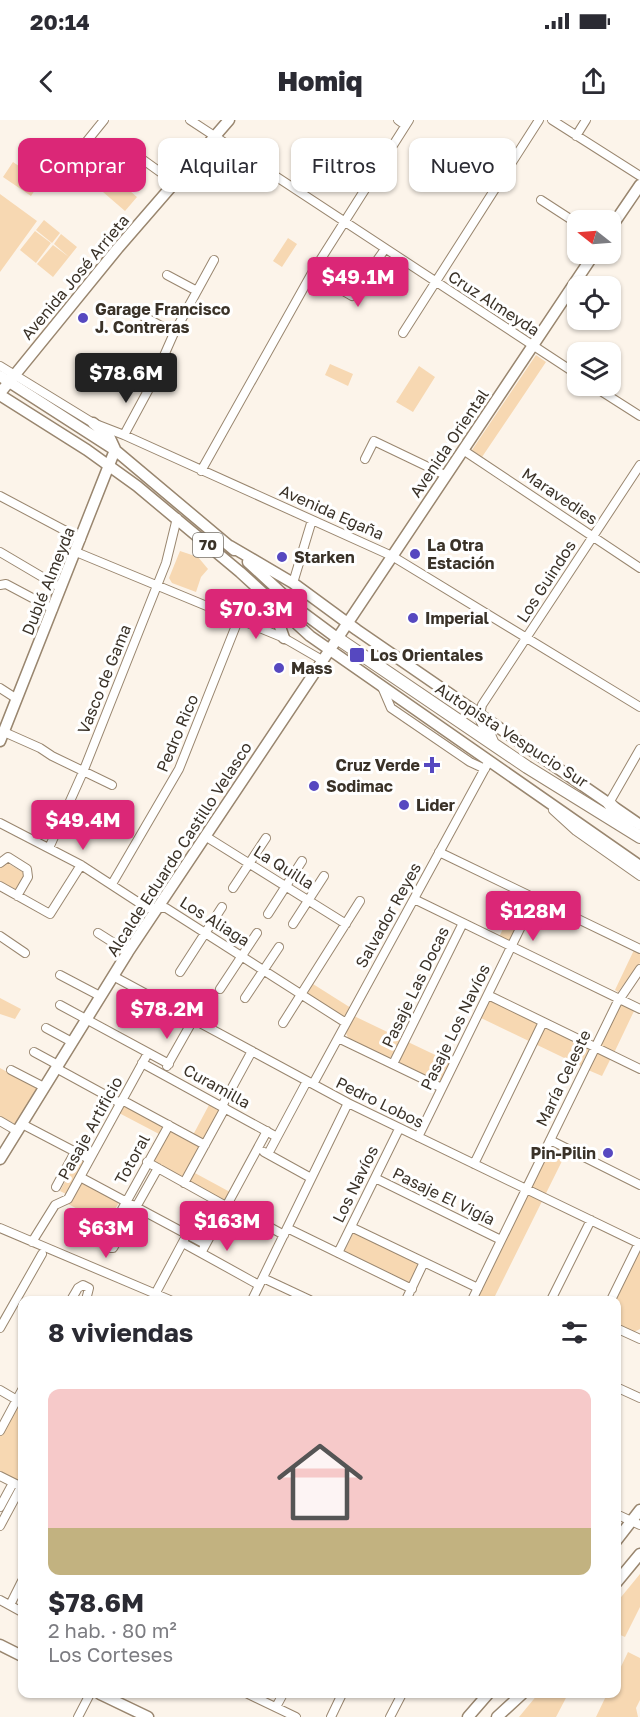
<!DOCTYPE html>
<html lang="es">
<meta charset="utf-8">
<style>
:root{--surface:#fff;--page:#f7f7f7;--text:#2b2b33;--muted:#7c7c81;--line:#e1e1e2;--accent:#db2777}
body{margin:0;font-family:"Golos Text",sans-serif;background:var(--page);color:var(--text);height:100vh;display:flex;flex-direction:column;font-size:22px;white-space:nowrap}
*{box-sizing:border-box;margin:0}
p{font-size:20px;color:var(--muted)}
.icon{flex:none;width:33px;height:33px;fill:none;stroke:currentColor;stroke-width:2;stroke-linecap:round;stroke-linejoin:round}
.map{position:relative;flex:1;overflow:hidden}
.panel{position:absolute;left:18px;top:1176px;width:603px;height:402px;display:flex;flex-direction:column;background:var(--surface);border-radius:12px;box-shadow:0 2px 4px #0004}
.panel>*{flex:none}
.banner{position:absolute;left:18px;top:18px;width:604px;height:54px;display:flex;gap:12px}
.needle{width:39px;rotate:287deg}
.controls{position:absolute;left:567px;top:90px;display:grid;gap:12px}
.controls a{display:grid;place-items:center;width:54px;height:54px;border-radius:12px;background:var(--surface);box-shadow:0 2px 4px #0004;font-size:30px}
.price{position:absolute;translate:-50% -51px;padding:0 14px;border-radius:6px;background:var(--accent);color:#fff;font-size:20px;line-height:39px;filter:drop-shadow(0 2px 3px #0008)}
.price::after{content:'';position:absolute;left:50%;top:36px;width:18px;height:14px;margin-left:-9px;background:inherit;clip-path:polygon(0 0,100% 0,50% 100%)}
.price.active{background:#222;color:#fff}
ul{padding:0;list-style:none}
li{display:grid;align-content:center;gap:12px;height:318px;padding:0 30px}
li+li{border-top:2px solid var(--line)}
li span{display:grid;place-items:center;height:186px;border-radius:12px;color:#555}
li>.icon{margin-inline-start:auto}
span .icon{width:108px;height:108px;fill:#fffc;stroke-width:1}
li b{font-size:26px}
h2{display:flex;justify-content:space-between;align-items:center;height:72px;padding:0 30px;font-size:26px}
.tag{padding:0 21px;border-radius:12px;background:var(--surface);box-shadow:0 2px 4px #0004;font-size:21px;line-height:54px}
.tag.active{background:var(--accent);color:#fff}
.status{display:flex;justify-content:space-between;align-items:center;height:42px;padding:0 30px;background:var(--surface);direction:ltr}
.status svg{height:16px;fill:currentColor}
header{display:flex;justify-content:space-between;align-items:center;height:78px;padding:0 30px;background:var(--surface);font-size:27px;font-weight:800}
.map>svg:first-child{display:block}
</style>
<div class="status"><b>20:14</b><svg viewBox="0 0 49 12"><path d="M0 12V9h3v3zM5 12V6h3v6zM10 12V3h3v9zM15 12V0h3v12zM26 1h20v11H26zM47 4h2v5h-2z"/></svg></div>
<header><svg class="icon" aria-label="back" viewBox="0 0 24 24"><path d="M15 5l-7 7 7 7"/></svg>Homiq<svg class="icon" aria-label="share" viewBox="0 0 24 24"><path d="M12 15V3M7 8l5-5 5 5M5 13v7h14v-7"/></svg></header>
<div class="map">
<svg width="640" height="1597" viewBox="0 0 640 1597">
<rect width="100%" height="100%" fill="#fcf4ea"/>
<path fill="#f7d8b2" d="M450,40L462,48L449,70L436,62Z
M13,42L41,61L31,76L3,57Z
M115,58L137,77L125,91L103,72Z
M0,74L37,101L0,152Z
M44,100L60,113L52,123L36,110Z
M35,111L51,123L36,143L20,130Z
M61,114L77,127L69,137L54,124Z
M288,118L297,124L282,147L273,141Z
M53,125L69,137L53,157L37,144Z
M536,235L546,242L482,337L472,330Z
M330,244L353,254L348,266L325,255Z
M419,246L435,257L413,292L396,282Z
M180,431L198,437L208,449L201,457L196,472L172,463L169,458Z
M4,741L26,754L16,770L0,761V748Z
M520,774L529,778V782L512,819L507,821L499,817Z
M634,830L640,833V843L618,872L615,870Z
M313,864L351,888L345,898L307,874Z
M0,878L21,889L15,899L0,894Z
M493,881L590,927L581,946L481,898L489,882Z
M621,882L635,889L614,933L599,926Z
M354,896L402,919L393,936L389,938L348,918L346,913Z
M408,922L450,942L442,960L437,961L401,945L399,939Z
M598,931L611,938L602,956L588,950Z
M0,948L37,968L15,1004L0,996Z
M123,985L163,1006L159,1014L119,993Z
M209,985L219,991L203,1021L193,1015Z
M168,1008L202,1026L183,1060L149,1041Z
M550,1025L566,1033L493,1180H476Z
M79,1036L88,1040L68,1075L60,1071Z
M193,1052L230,1072L224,1082L188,1062Z
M81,1060L120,1081L106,1104L68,1084Z
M354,1112L420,1144L410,1165L344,1132Z
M640,1131V1209L634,1212L617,1204L616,1180Z
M22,1274V1359L20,1364L0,1353V1315Z
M640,1454V1487L625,1517L618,1514L617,1515V1482Z
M628,1532L640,1538V1580L636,1588L638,1597H596L607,1574H616L617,1555Z
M538,1574H568L556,1597H519Z"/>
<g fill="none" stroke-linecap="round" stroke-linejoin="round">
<defs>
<path id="minor" d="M190,0L578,255
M398,0L405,5
M552,0L640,56
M576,16L586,0
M87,21L104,0
M121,24L174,62
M541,80L578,104
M312,153L352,176L385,129
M167,155L197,171
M139,194L174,213
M403,213L539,0
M0,246L93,303L124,315L392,436L640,587
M593,266L640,296
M124,315L151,265L174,213L214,140
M463,330L640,448
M365,339L374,321L445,355
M201,351L312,153L409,0
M0,376L81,419
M0,432L61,468
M76,432L284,518L322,540
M293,463L312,400
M0,465L6,464L53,489
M382,567L391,588L470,642L485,649
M0,568L17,579
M480,595L482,585L640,345
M4,612L40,628L52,636L112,665
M609,683L640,629
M553,690L576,711L640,756
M0,703L81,745L147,788H166L346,903
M205,716L346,804
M49,728L83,652L166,443L177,398
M439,732L640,829
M0,743L8,737L27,749L28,757L17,776
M112,764L179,649L239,498
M0,766L50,794L81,745
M233,768L266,718
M414,779L640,889
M268,794L302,741
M293,804L324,756
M98,813L128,832
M0,816L25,833
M180,852L222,787
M60,855L100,876
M113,856L348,983L640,1124
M220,869L257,813
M488,875L640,949
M245,878L279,827
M60,885L169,944
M283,903L360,781
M46,908L72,922
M338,918L442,968
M34,932L58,945
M142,943L277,1017
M393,944L463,803
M167,946L193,900
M56,948L120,983
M11,950L44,967
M313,964L489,641
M122,980L205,1025
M222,986L252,931
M0,1001L17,1011
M22,1004L89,1039
M418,1017L535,778
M550,1020L640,1065
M264,1032L311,1058
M268,1034L307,961
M147,1042L226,1086L233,1087L284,1115
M474,1044L543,902
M158,1048L113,1128H106L104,1122L169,1005
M80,1057L205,1124
M375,1058L501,1120
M184,1063L225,988
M56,1067L75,1032
M351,1107L478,1168
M0,1108L170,1180
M287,1108L412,1169
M32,1122L55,1085L68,1079L148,933
M183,1123L259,1165
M201,1133L267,1011
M338,1133L399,1009
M263,1158L310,1180
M71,1180L78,1168L83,1165L89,1168L86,1180
M152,1180L184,1120
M252,1180L348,983
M406,1180L424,1142
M472,1180L617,883L640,849
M551,1180L591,1100
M611,1180L639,1123
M0,1208L42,1134
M616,1208L640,1219
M616,1267L640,1278
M0,1270L17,1280
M0,1311L22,1270
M0,1356L18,1365
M0,1387L13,1363
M616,1394L640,1405
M0,1406L22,1365
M0,1480L22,1492
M10,1485L22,1461
M248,1574L296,1597
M276,1587L283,1574
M78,1597L90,1574
M331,1597L342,1574
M390,1597L402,1574"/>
<path id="major" d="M610,109L640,65
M0,256L115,330L234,430
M0,273L118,128L229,0
M0,275L87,330L137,366L240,452L310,516L640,746
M93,303L109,316L115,329
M230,426L293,463L357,510L640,705
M248,442L302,492L337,518
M272,484L284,518
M0,621L115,330
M0,1039L128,832L594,134
M616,1421L640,1390
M616,1463L640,1434
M0,1525L22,1536
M100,1574L148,1597
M468,1597L488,1574
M497,1597L522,1574"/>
<path id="highway" d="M337,518L527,647L640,717
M480,595L493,624
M609,683L628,705"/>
</defs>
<use href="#minor" stroke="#99866f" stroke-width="10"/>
<use href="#major" stroke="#99866f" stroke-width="13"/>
<use href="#highway" stroke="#99866f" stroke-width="14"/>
<use href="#minor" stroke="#fff" stroke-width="8"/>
<use href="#major" stroke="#fff" stroke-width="10"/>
<use href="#highway" stroke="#fff" stroke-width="12"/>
</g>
<g fill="#5648c0" stroke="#fff" stroke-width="2">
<circle cx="83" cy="198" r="6"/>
<circle cx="415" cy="434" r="6"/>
<circle cx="282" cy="437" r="6"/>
<circle cx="413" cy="498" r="6"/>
<rect x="349" y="527" width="16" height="16" rx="3"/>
<circle cx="279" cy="548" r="6"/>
<path d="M429 636h6v6h6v6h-6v6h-6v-6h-6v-6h6z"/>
<circle cx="314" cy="666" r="6"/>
<circle cx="404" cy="685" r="6"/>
<circle cx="608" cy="1033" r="6"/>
</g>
<g text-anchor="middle" stroke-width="6" stroke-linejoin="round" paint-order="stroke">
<rect fill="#fff" stroke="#757068" stroke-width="1.5" x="193" y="413" width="30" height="24" rx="4.5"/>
<g font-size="15" font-weight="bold" fill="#3a3228">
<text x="208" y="430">70</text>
</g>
<g font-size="16" fill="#3a3228" stroke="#fff">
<text transform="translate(75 157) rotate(-50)" y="6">Avenida José Arrieta</text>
<text transform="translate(494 183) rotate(33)" y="6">Cruz Almeyda</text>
<text transform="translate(449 323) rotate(-56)" y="6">Avenida Oriental</text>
<text transform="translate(560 376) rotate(34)" y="6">Maravedies</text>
<text transform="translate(332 392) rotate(24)" y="6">Avenida Egaña</text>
<text transform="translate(48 461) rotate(-68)" y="6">Dublé Almeyda</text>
<text transform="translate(546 461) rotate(-57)" y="6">Los Guindos</text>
<text transform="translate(104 559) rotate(-68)" y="6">Vasco de Gama</text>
<text transform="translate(177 613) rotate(-67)" y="6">Pedro Rico</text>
<text transform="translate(512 615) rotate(33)" y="6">Autopista Vespucio Sur</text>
<text transform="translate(179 729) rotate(-57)" y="6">Alcalde Eduardo Castillo Velasco</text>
<text transform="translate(284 747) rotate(32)" y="6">La Quilla</text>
<text transform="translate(388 795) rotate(-61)" y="6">Salvador Reyes</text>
<text transform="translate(215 801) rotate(32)" y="6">Los Aliaga</text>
<text transform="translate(415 867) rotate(-64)" y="6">Pasaje Las Docas</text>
<text transform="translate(455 907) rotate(-64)" y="6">Pasaje Los Navíos</text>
<text transform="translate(563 958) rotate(-64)" y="6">María Celeste</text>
<text transform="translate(217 966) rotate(29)" y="6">Curamilla</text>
<text transform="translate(380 982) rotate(26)" y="6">Pedro Lobos</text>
<text transform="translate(90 1008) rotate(-61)" y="6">Pasaje Artificio</text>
<text transform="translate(132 1039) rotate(-61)" y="6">Totoral</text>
<text transform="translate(355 1064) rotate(-64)" y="6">Los Navíos</text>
<text transform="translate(444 1076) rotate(26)" y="6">Pasaje El Vigía</text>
</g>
<g font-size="16" font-weight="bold" fill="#3a3228" stroke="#fff" text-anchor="start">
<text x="95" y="195">Garage Francisco<tspan x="95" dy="18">J. Contreras</tspan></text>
<text x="427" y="431">La Otra<tspan x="427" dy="18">Estación</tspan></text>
<text x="294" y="443">Starken</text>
<text x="425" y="504">Imperial</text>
<text x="370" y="541">Los Orientales</text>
<text x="291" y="554">Mass</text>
<text x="420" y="651" text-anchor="end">Cruz Verde</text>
<text x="326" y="672">Sodimac</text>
<text x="416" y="691">Lider</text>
<text x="596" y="1039" text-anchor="end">Pin-Pilin</text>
</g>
</g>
</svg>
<div class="controls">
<a><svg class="needle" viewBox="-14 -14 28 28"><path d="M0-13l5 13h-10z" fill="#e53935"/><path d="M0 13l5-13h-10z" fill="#7c7c81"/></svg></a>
<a><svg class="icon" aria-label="locate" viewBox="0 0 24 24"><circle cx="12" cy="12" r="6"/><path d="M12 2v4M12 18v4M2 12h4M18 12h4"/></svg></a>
<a><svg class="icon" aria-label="layers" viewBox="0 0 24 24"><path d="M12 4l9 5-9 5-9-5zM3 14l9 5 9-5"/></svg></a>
</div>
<b class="price" style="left:358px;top:188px">$49.1M</b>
<b class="price active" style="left:126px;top:284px">$78.6M</b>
<b class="price" style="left:256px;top:520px">$70.3M</b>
<b class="price" style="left:83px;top:731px">$49.4M</b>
<b class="price" style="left:533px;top:822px">$128M</b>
<b class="price" style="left:167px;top:920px">$78.2M</b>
<b class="price" style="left:227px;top:1132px">$163M</b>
<b class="price" style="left:106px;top:1139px">$63M</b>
<div class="banner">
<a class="tag active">Comprar</a>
<a class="tag">Alquilar</a>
<a class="tag">Filtros</a>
<a class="tag">Nuevo</a>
</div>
<section class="panel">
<h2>8 viviendas<svg class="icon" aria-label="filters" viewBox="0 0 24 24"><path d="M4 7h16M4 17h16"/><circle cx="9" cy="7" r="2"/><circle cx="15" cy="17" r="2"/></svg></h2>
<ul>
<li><span style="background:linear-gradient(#f6c9c9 75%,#c2b280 0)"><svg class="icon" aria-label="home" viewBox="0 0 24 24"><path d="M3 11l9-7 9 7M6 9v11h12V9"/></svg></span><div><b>$78.6M</b><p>2 hab. · 80 m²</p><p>Los Corteses</p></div></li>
</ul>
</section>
</div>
